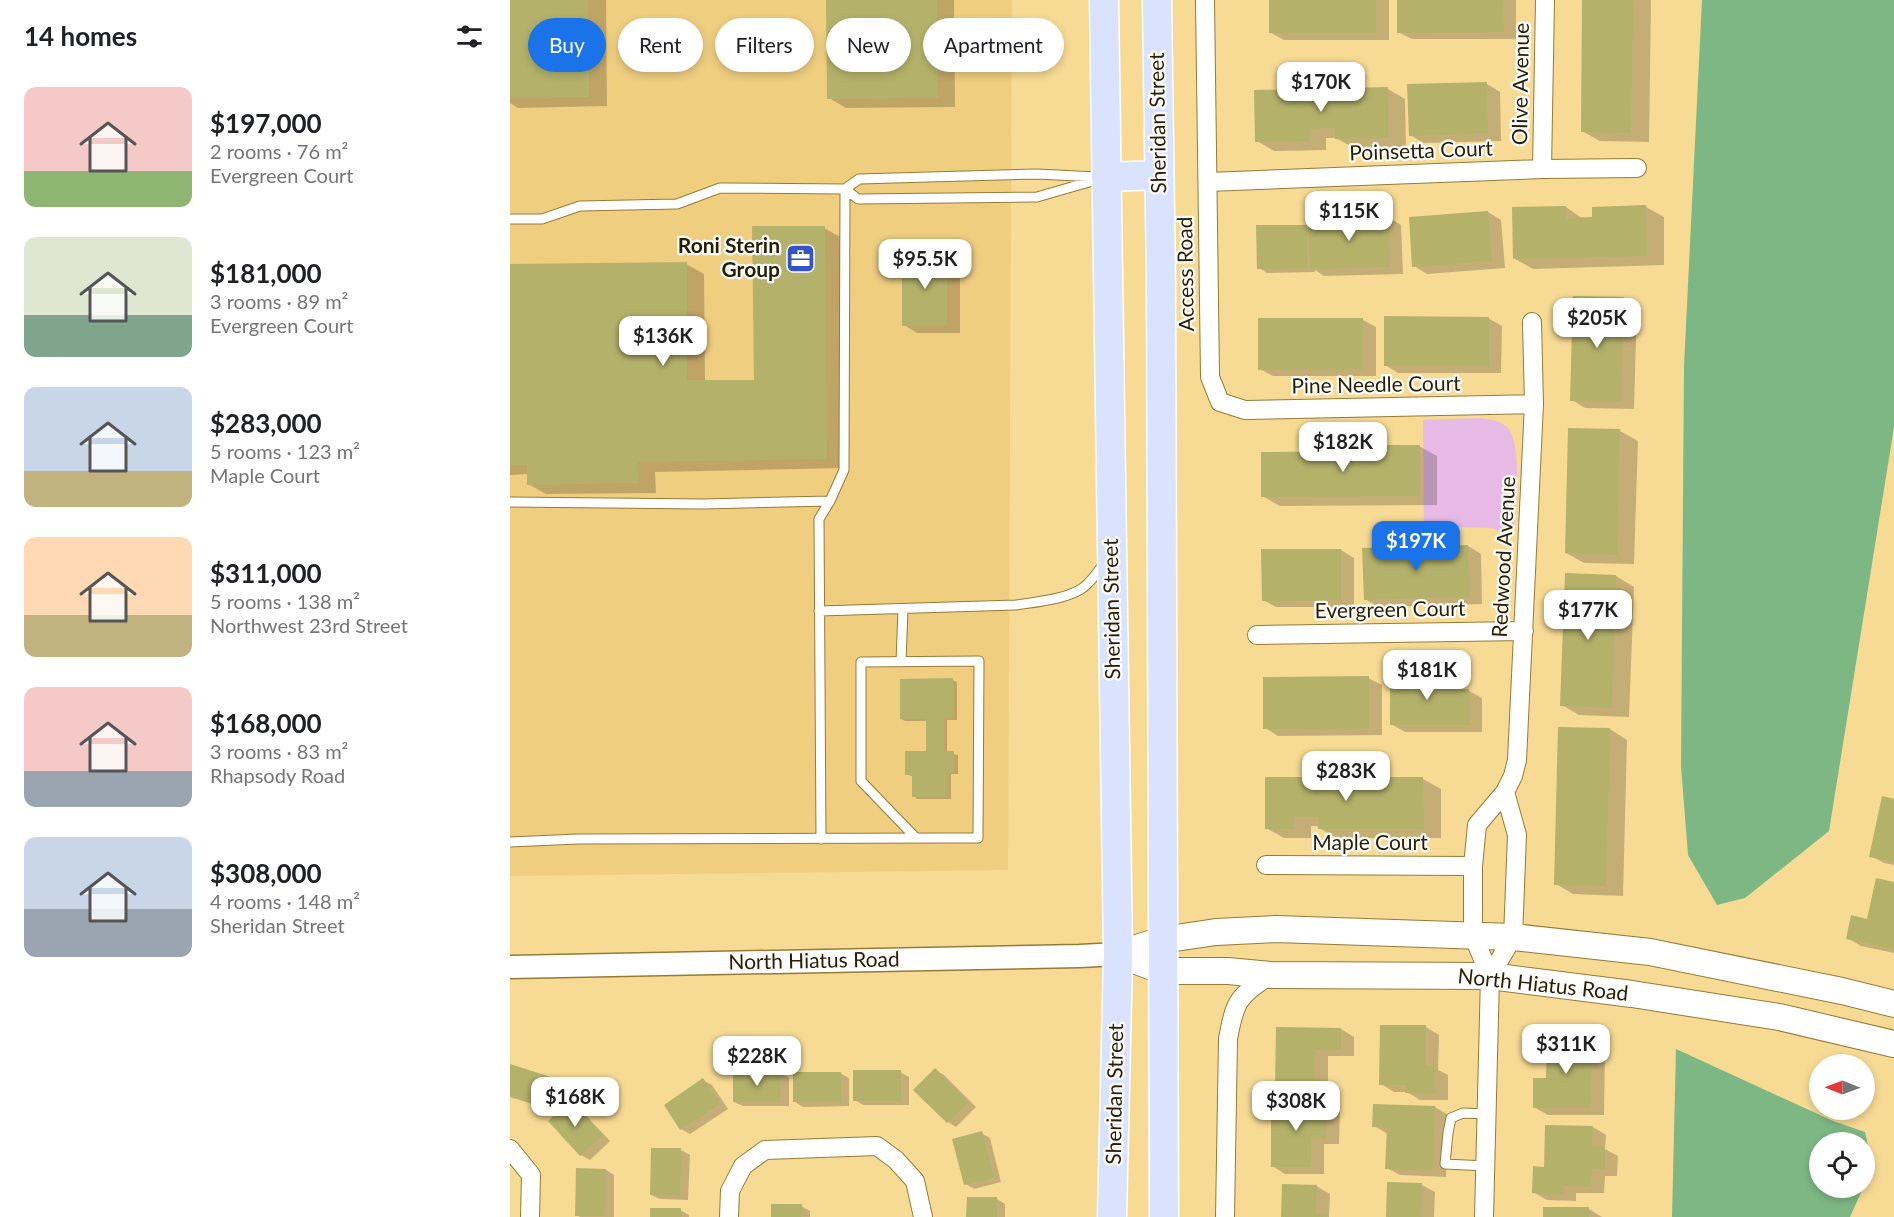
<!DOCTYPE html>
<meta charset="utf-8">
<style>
:root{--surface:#fff;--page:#f2f2f2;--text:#202124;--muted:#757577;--accent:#1a73e8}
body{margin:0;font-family:Lato,sans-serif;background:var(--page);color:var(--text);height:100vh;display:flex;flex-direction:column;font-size:22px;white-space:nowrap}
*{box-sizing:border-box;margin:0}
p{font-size:20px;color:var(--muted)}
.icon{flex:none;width:33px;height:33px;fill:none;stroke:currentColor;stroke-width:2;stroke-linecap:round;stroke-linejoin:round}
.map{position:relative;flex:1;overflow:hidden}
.side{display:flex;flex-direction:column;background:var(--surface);width:510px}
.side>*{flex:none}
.guide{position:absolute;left:18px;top:18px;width:570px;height:54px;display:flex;gap:12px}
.needle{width:39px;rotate:271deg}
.fabs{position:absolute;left:1299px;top:1054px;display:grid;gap:12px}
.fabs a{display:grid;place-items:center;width:66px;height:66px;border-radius:50%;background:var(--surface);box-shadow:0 3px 9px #0003;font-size:30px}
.price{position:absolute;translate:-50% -51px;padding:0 14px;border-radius:12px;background:#fff;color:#222;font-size:20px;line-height:39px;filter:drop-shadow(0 2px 3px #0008)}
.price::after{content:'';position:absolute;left:50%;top:36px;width:18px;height:14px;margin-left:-9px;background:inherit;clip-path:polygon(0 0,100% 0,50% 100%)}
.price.selected{background:var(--accent);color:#fff}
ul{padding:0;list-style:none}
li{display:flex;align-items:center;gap:18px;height:150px;padding:0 24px}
li span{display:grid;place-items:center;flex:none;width:168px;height:120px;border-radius:12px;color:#555}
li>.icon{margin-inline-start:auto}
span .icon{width:72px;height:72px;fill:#fffc;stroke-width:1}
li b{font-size:26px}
h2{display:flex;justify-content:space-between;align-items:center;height:72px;padding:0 24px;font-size:26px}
.tag{padding:0 21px;border-radius:27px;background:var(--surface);box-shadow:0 3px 9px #0003;font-size:21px;line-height:54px}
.tag.selected{background:var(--accent);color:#fff}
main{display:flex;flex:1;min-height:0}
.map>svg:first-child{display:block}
</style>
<main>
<section class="side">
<h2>14 homes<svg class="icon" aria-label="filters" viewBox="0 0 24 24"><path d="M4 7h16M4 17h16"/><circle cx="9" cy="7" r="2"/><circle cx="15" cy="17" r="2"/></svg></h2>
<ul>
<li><span style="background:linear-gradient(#f6c9c9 70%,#8fb573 0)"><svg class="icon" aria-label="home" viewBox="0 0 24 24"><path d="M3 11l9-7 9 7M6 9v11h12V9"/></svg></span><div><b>$197,000</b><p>2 rooms · 76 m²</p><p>Evergreen Court</p></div></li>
<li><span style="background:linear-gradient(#dfe7d0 65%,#7fa58c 0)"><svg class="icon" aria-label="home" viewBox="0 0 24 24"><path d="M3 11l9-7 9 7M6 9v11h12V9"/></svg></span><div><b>$181,000</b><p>3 rooms · 89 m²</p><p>Evergreen Court</p></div></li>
<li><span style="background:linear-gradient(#c9d6e8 70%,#c2b280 0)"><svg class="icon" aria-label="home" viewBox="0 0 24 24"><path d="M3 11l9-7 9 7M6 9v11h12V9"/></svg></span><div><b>$283,000</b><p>5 rooms · 123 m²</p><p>Maple Court</p></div></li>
<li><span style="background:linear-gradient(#ffd9b3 65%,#c2b280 0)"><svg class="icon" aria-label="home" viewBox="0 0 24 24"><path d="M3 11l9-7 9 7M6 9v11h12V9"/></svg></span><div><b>$311,000</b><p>5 rooms · 138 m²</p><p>Northwest 23rd Street</p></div></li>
<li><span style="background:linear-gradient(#f6c9c9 70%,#9aa5b1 0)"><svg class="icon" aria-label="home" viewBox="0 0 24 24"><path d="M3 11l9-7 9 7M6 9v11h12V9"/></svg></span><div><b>$168,000</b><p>3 rooms · 83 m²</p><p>Rhapsody Road</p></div></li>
<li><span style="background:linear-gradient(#c9d6e8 60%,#9aa5b1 0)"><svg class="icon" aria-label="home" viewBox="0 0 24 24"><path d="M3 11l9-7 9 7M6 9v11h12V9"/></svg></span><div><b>$308,000</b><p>4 rooms · 148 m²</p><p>Sheridan Street</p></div></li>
</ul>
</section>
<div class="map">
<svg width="1384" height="1217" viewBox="0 0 1384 1217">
<rect width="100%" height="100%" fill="#f7da94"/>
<path fill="#efce80" d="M0,0H502L498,870L0,876Z"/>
<path fill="#e7bae5" d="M969,418C978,419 988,420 996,426C1014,441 1005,512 1004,536L982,528L914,526L913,420Z"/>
<path fill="#7db884" d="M1192,0H1384V427L1319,831L1235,898L1207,905L1178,855L1171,766L1174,366Z
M1166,1049L1323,1121L1355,1132L1363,1168L1355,1186L1354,1143H1310V1188H1353L1340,1217H1162Z"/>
<path fill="#0003" d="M0,0H96L97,106L8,108L0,103Z
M318,0H444L445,107L336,108L319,98Z
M761,0H879V40H774L761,33Z
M888,0H1006V39H902L888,32Z
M1074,0H1141L1139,142L1090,141L1072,131Z
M977,84L990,92L991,141L913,143L900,135Z
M878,89L895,99L896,147L844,148L826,138H816V150L764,151L747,141Z
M1056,207L1073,219L1136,207L1154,217V265L1023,269L1005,259Z
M978,212L991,220L995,268L917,274L904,266Z
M878,217L891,225L893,274L814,276L805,270V272L757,273L749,268L796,226L800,228Z
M314,228L332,238L334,468L145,472L146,493L36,494L18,484V474L0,475V265L176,264L194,274L195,382H245Z
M436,256L450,263V333H407L394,325Z
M1113,299L1127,306L1124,409L1075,408L1062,400Z
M978,318L992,326L991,373H888L875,365Z
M853,320L866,327V376H763L750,369Z
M1060,429L1110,431L1128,441L1124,564L1074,563L1056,553Z
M909,446L927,456V505L770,506L752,496L854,453Z
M958,546L971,554L972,604L868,607L855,599Z
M831,550L844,558V607H766L753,600Z
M1056,575L1106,576L1124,587L1119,717L1069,715L1052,705Z
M931,675L944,682V691H959L972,698V732H895L881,724Z
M858,678L872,685V735L768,736L755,728Z
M443,680L447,682V720H437V753L448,755V774H441V799H407L404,796V777L396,774L418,752L417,721H395L391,719Z
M1100,729L1117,740L1113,896L1063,894L1046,884Z
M757,779H913L931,789V838H827L809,828V826H801V838H774L756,828Z
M1373,798L1384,800V865L1374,863L1361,856Z
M1367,880L1384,883V953L1351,946L1338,938L1358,920Z
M916,1027L929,1035L928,1070L938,1075V1100H910L897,1092H884L871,1084Z
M767,1029H831L844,1037V1056H818V1097H780L767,1089Z
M1082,1040L1095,1048L1094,1115H1038L1024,1107L1038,1080Z
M0,1065L44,1079L52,1084L44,1111L0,1097Z
M425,1070L434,1075L466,1107L446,1127L438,1122L405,1090Z
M390,1072L399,1077V1105H353L345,1100Z
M270,1073L279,1078V1106H233L224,1102Z
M330,1073L339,1078V1106L293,1107L285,1102Z
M193,1080L202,1085L218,1109L180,1134L171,1129Z
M60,1102L68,1107L100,1141L80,1160L71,1155L40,1121Z
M817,1104L830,1112L829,1144H814V1174H775L762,1166Z
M925,1107L938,1115L936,1177L890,1175L877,1168L878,1134L864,1126Z
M1083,1127L1096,1135L1095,1149L1108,1156L1107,1176H1095L1094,1193H1066V1201L1037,1200L1023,1192L1035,1168Z
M471,1133L480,1138L491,1182L464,1189L456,1184Z
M142,1149L171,1150L180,1155L178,1200L150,1199L141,1195Z
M96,1170L104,1175V1217H70L67,1215Z
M878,1184L912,1185L925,1192L924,1217H877Z
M806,1186L820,1194L819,1217H772Z
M487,1199L495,1204V1217H458Z
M291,1206L300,1211V1217H262Z
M1079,1209L1092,1217H1035Z
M170,1210L179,1215V1217H142Z"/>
<path fill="#b4b26a" d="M0,0H78L79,97L0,98Z
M316,0H427L428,98L317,99Z
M759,0H866V33H759Z
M887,0H993L994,32L887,33Z
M1072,0H1123L1121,133L1071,132Z
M977,82L978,134L899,136L897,84Z
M878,87L879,138L825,139V128L799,129V141L745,142L744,90Z
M1136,205L1137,256L1003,259L1002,207L1056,206V218L1082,217V207Z
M978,211L982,261L902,267L899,217Z
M878,215L880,267L800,269L798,218Z
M746,225H797V268L747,269Z
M242,226H315L317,459L128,462L129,483L17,485V465H0V264L177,262V380H244Z
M437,254V326H392V255Z
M1063,296L1114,297L1111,402L1060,401Z
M874,316L979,317V366H874Z
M748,318H853V369L748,370Z
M1058,428L1110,429L1107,555L1055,553Z
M853,445H910V496L751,497V452L853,451Z
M958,545L960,597L854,600L852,548Z
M751,549H831V600L752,601Z
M1055,573L1106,575L1102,708L1050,706Z
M880,673H931V689H959L960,725H880Z
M859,676V729H753V677Z
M443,678V718H434V751H444V773H437V797H402V775H395V751H416V719H390V679Z
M1048,727L1100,728L1096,886L1044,885Z
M755,777H913L914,829H808V817H784V829H755Z
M1372,796L1384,799V862L1359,857Z
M1366,878L1384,882V949L1336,939L1341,915L1357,919Z
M870,1025H916V1066H925V1094L895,1093L896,1085H869Z
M766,1027L831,1028V1050H805V1090H765Z
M1037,1038L1082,1039L1081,1108H1023V1078H1036Z
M0,1064L44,1078L35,1107L0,1096Z
M425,1068L459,1102L437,1123L403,1090Z
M343,1070H391V1101H343Z
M223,1072H271L270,1102H223Z
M283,1072H331V1102H283Z
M193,1078L210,1104L170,1130L154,1105Z
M60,1101L93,1135L70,1156L38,1121Z
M761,1102L817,1103L816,1138L801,1137V1167H761Z
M863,1104L925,1106L923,1170L875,1169L877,1128L862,1127Z
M1035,1125L1083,1126L1082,1146L1095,1147V1169H1082L1081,1187L1053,1186V1194L1022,1193L1023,1166L1034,1167Z
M472,1131L484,1178L454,1185L442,1139Z
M141,1148H171L170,1196L140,1195Z
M66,1168L96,1169L95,1216H65Z
M877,1182L912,1183L911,1217H876Z
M772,1184L807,1185L806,1214H817V1217H771Z
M457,1197H487V1217H456Z
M261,1204H292L291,1217H261Z
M1033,1207H1079V1217H1033Z
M140,1208H171V1217H140Z"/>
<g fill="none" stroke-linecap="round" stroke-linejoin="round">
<defs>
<path id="service" d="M335,189L349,179L527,174L587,177
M0,219H32L70,206L167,204L210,188L335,189L348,199L527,197L593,178
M320,501L334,470L335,189
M0,502L194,504L320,501L309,519L311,839
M309,611L506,605C525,602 559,599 574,587C582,581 589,570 595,562
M391,662L393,609
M0,842L68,839L440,838H468L469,661L351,662V781L406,838
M976,1166L935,1164L938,1133L941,1118L953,1113L977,1114"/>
<path id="minor" d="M695,0L700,377L710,402L735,410L1024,404
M1032,169L1035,0
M698,182L1032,169L1127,168
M747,635L1014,631
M756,865L963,866
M980,976L1003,937L1007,835L995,792
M0,1149L21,1175L20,1217
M219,1217L220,1191L233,1166L255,1150L367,1146L386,1160L405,1181L413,1217
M715,1217L718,1039C725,1000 728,997 760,975
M974,1217L980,976L963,935V866L967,825L995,792L1003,776L1007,760L1024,404L1022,322"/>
<path id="tertiary" d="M0,967L570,956L608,954"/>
<path id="secondary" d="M608,954L653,971H718L760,975L980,976L1122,994L1269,1017L1384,1044
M608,954L652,940L706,932L766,929L1003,937L1140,952L1332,991L1384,1004"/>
<path id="primary" d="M594,0L608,954L602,1217
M647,0L651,283L654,1217
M596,177L649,175"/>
</defs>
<use href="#service" stroke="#967b36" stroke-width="11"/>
<use href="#minor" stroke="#967b36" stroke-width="20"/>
<use href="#tertiary" stroke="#967b36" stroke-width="25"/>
<use href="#secondary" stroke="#967b36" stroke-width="28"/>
<use href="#primary" stroke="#fff" stroke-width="31"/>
<use href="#service" stroke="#fff" stroke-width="9"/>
<use href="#minor" stroke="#fff" stroke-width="18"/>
<use href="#tertiary" stroke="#fff" stroke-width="22"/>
<use href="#secondary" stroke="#fff" stroke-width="26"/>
<use href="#primary" stroke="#d9e3fe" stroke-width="28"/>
</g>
<defs>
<symbol id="office-square" viewBox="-11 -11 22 22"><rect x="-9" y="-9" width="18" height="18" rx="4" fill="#3453c4" stroke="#fefefe"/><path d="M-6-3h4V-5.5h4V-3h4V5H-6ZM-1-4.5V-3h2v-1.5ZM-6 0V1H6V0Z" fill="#fff"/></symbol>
</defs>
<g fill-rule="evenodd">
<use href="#office-square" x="274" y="242" width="33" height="33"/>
</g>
<g text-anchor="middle" stroke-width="4.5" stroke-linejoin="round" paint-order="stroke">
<g font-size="21" fill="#291e02" stroke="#fefefe">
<text transform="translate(1011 84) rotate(-89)" y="7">Olive Avenue</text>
<text transform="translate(648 123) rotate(-91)" y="7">Sheridan Street</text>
<text transform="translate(911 151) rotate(-2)" y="7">Poinsetta Court</text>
<text transform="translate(676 274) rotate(-91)" y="7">Access Road</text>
<text transform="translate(866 385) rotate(-1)" y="7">Pine Needle Court</text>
<text transform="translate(994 557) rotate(-87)" y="7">Redwood Avenue</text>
<text transform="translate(602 609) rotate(-91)" y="7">Sheridan Street</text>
<text transform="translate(880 610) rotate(-1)" y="7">Evergreen Court</text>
<text x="860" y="850">Maple Court</text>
<text transform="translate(304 961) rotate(-1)" y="7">North Hiatus Road</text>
<text transform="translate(1033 985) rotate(6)" y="7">North Hiatus Road</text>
<text transform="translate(605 1094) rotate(-89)" y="7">Sheridan Street</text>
</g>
<g font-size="21" font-weight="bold" fill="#291e02" stroke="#fefefe" text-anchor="end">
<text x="270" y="253">Roni Sterin<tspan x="270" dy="24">Group</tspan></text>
</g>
</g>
</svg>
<div class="fabs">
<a><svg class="needle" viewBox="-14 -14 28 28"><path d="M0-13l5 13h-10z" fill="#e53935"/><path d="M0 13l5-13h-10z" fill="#757577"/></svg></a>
<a><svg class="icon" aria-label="locate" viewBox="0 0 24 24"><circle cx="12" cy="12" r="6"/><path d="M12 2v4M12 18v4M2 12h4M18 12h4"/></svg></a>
</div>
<b class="price" style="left:811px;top:113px">$170K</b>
<b class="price" style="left:839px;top:242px">$115K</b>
<b class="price" style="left:415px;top:290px">$95.5K</b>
<b class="price" style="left:1087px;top:349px">$205K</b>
<b class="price" style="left:153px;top:367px">$136K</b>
<b class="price" style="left:833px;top:473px">$182K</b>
<b class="price selected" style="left:906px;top:572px">$197K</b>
<b class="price" style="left:1078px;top:641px">$177K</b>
<b class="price" style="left:917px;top:701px">$181K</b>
<b class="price" style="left:836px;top:802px">$283K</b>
<b class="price" style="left:1056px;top:1075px">$311K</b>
<b class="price" style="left:247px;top:1087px">$228K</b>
<b class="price" style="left:65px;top:1128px">$168K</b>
<b class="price" style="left:786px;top:1132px">$308K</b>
<div class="guide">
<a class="tag selected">Buy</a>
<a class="tag">Rent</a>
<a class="tag">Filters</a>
<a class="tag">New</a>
<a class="tag">Apartment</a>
</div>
</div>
</main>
